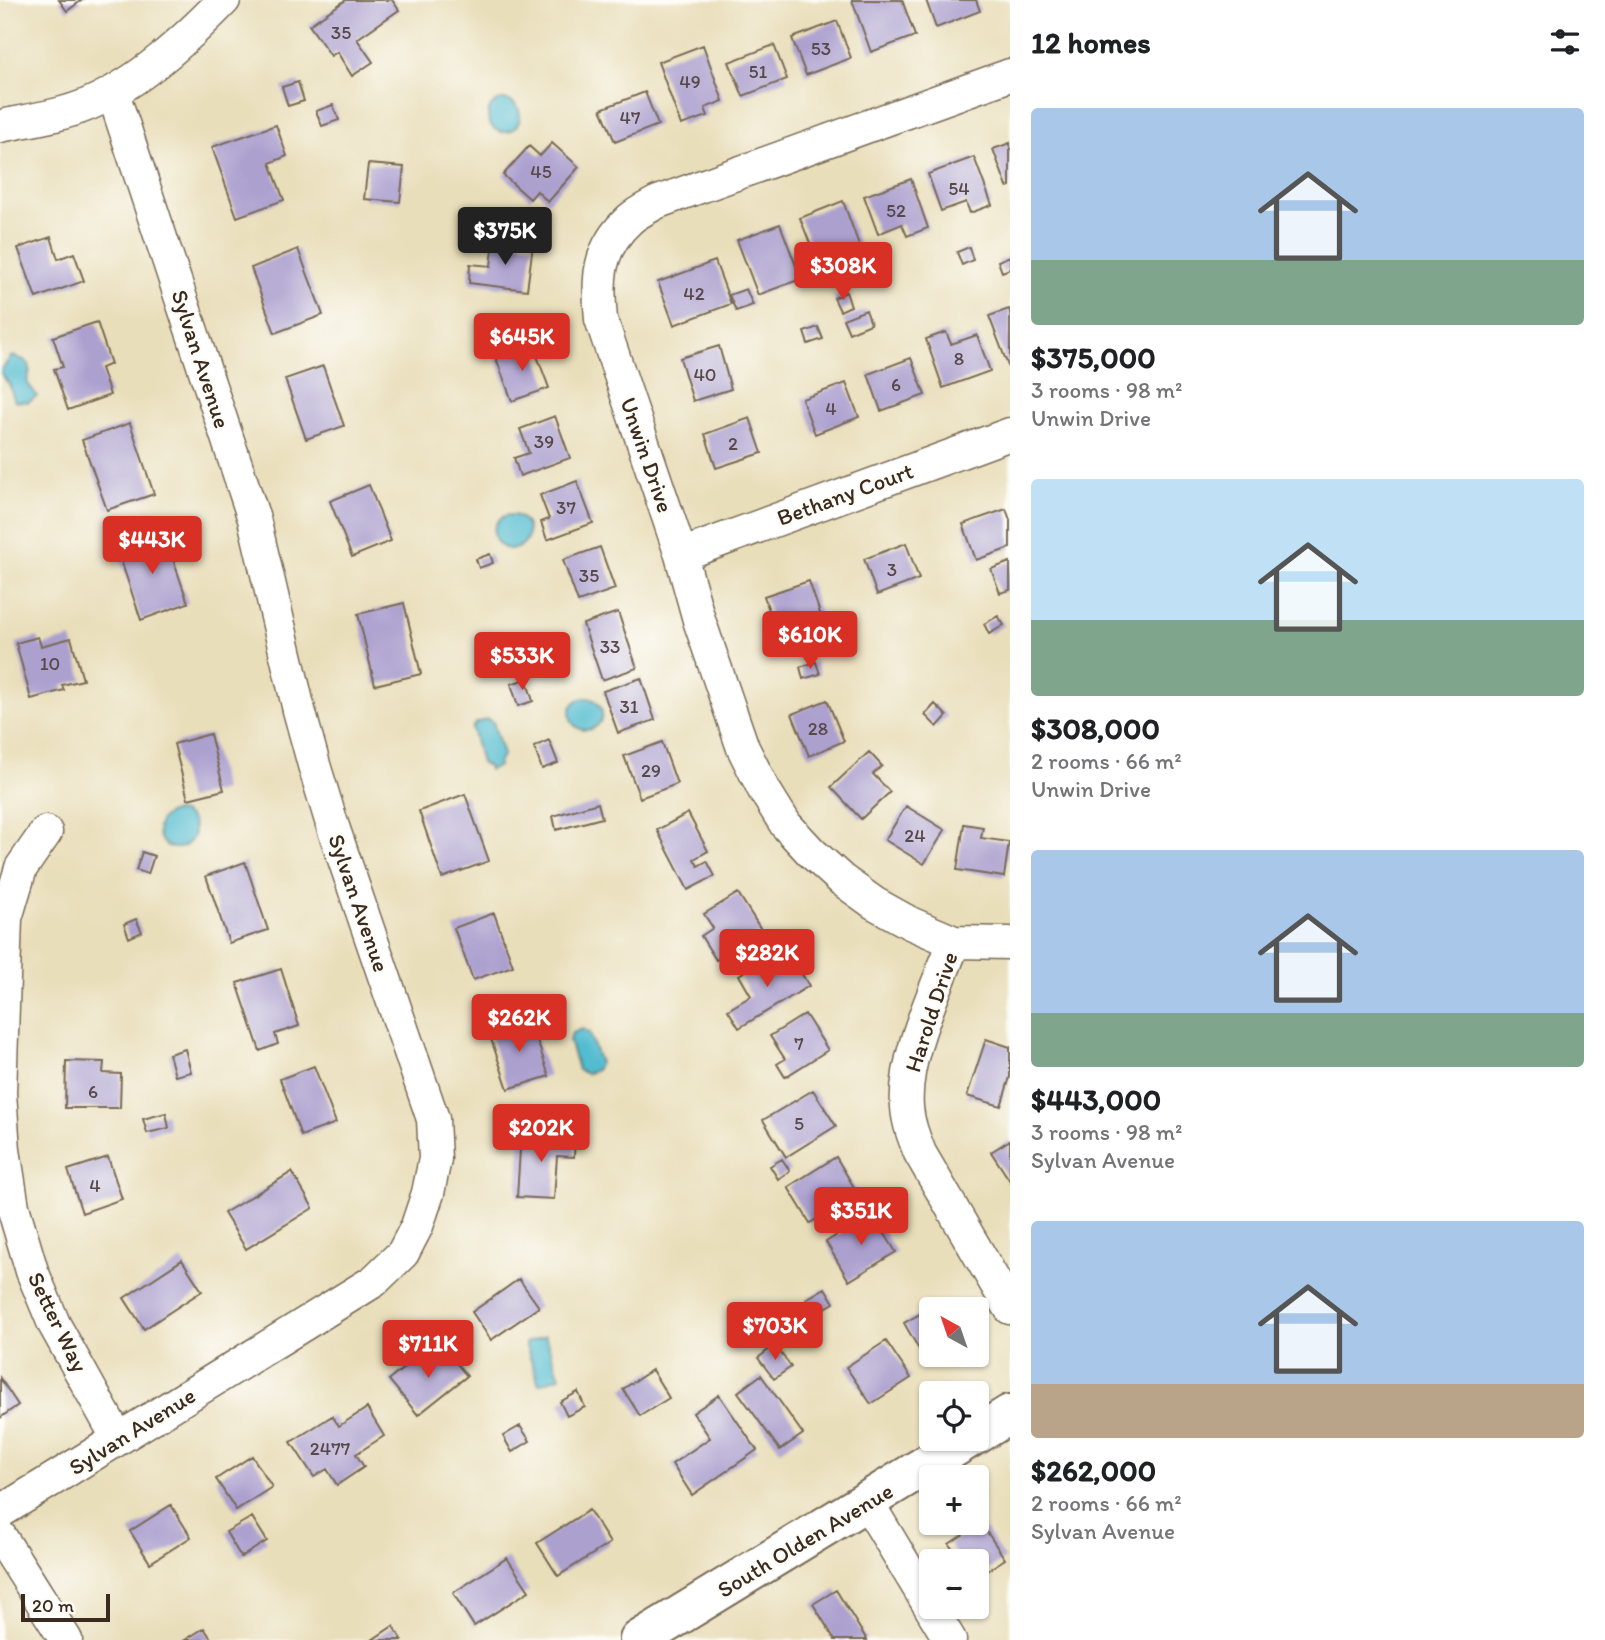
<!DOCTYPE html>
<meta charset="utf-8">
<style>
:root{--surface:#fff;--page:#f2f2f2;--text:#202124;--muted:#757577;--accent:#d93025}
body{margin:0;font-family:Itim,sans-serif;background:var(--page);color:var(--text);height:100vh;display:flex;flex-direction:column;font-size:26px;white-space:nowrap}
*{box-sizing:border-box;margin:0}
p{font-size:23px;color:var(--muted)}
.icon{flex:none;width:38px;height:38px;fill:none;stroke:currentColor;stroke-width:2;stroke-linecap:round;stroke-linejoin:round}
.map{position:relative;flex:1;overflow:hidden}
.sheet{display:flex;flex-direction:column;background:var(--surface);width:595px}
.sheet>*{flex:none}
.needle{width:46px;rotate:320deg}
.tools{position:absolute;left:919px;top:1297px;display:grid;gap:14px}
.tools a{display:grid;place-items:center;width:70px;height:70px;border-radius:7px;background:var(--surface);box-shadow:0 2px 5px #0004;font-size:35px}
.scale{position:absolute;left:21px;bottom:18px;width:89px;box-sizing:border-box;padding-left:7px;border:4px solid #3b2a1e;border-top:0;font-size:19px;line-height:24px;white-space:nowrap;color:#3b2a1e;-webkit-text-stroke:5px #fdfcf7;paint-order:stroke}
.price{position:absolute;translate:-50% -60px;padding:0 16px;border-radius:7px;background:var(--accent);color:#fff;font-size:23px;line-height:46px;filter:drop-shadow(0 2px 4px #0008)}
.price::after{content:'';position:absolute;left:50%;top:42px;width:21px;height:16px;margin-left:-10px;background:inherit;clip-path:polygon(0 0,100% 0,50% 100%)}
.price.current{background:#222;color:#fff}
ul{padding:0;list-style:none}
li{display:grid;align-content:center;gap:14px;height:371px;padding:0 21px}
li span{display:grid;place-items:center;height:217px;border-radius:7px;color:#555}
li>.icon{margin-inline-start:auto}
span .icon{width:126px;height:126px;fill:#fffc;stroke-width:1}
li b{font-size:30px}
h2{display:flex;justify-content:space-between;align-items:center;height:84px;padding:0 21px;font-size:30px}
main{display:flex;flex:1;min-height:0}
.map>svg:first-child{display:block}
</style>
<main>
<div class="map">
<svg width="1010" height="1640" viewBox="0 0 1010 1640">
<rect width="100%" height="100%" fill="#fdfcf7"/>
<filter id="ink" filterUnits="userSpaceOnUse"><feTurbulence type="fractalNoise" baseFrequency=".0143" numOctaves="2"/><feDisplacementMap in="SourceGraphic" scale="14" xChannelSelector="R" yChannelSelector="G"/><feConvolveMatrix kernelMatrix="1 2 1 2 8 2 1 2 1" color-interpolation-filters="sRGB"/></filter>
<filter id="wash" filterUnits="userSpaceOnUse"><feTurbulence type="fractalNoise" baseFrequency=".00686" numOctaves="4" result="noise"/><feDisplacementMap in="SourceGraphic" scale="28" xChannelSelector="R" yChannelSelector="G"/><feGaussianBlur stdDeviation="1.57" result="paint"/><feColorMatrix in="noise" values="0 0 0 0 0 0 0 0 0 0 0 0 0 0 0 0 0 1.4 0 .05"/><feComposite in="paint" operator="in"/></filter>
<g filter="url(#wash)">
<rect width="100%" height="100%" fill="#e9deba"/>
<path fill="#53bcd0" stroke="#477377" stroke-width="2" d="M488 116a16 16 0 1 1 32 0a16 16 0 1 1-32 0Z
M12,356C32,361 32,364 27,382L37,396L28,402L22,401L17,402L14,400L10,386L1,373L2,369Z
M494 532a17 17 0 1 1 34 0a17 17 0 1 1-34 0Z
M570 714a16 16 0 1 1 32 0a16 16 0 1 1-32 0Z
M487,719L493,722L503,755L498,763L499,766L489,770L488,766L481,763L472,728L476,723Z
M158 830a18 18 0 1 1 36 0a18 18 0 1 1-36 0Z
M582,1029L589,1033L600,1063L596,1070L586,1074L578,1070L569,1040L572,1033Z
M545,1336L560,1377L539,1384L525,1343Z"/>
<g id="blocks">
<path fill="#aca0cf" d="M59,0H82L67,11Z
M346,0H392L399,10L357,39L373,62L352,76L337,52L331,56L309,25Z
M852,0H902L915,36L871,52Z
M926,0H976L980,11L936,28Z
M837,21L851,58L806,75L792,38Z
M703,45L723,101L705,108L708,116L681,125L658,62Z
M774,45L787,79L743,96L729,62Z
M298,82L304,101L288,106L282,87Z
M645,92L658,125L615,142L601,109Z
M333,105L339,120L322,126L316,111Z
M276,125L287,156L270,163L284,200L237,217L212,147Z
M552,143L579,167L548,202L537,191L530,199L503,175L529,146L540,156Z
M1010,143V186L1007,187L993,149Z
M974,157L992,205L970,213L966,202L941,211L928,174Z
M368,164L404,167L400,202L364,199Z
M911,179L928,228L907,236L902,224L878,234L864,196Z
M843,201L863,256L842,264L836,248L815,256L800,218Z
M780,224L801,279L758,295L737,240Z
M51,237L58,259L74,253L84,281L36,298L18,248Z
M494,240L533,245L527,290L469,283L470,264L491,266Z
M969,247L973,260L962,265L957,252Z
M298,249L323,315L275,333L251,268Z
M1010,256V269L1002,272L998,261Z
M715,261L731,304L674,325L658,282Z
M746,289L753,305L736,311L729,295Z
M846,292L851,306L840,311L834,298Z
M1009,309L1010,312V371L989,316Z
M866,310L871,324L849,333L843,319Z
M97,322L111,364L101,368L110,395L68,410L54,369L63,367L53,337Z
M818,327L823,339L808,344L804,332Z
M946,332L951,344L977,335L990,371L943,388L926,339Z
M533,345L549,388L512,401L496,358Z
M719,346L731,389L693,401L680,358Z
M911,358L925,395L881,411L868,374Z
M323,366L344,426L306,439L285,379Z
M846,383L859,417L815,434L802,399Z
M555,416L570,458L520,476L514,458L529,453L520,429Z
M750,418L762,453L716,468L705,434Z
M130,423L154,494L107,510L82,440Z
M577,481L593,523L547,540L541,522L549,519L540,495Z
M369,485L391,541L352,557L330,501Z
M1006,509L1010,520V548L976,560L963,524Z
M164,533L188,603L141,620L117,549Z
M906,543L919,579L877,595L864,559Z
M600,547L615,589L578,602L563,560Z
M490,554L493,563L479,568L476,559Z
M1010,562V590L1000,593L991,569Z
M809,581L825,628L806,635L802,622L776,631L764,596Z
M404,603L421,674L375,685L358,614Z
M618,612L637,668L602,680L583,624Z
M998,616L1004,625L989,634L984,624Z
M38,637L41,646L71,638L83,680L62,685L64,690L31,699L16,643Z
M816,662L820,674L803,679L800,667Z
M641,678L655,720L618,733L603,691Z
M526,679L533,701L518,706L511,684Z
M827,700L844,741L809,756L792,714Z
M935,704L947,716L937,727L925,715Z
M210,734L224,790L188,799L174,744Z
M549,740L558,763L542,769L534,747Z
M662,742L677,784L640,798L624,756Z
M869,752L882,766L873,774L890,792L861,819L831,787Z
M465,794L489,861L442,878L419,811Z
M598,803L602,818L556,830L553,816Z
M906,806L945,830L924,864L885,840Z
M688,813L708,851L694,859L698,866L707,861L715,876L688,890L657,830Z
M964,824L983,827L981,838L1009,842L1004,877L957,870Z
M142,852L154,856L148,874L136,870Z
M245,862L268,930L229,943L206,876Z
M738,893L762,931L716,960L701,936L713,928L704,914Z
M494,913L513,966L473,980L454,928Z
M136,919L142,932L129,938L124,924Z
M773,954L782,969L794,961L809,986L739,1028L728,1010L751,996L739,975Z
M281,969L299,1026L275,1034L278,1044L260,1051L237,983Z
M805,1014L828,1050L785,1077L777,1064L785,1059L770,1036Z
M530,1019L549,1076L508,1089L489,1033Z
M986,1039L1010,1047V1077L1001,1106L967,1096Z
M185,1049L191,1072L175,1076L169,1054Z
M66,1061L104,1062L103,1073L121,1074L120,1108H65Z
M314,1066L336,1123L301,1136L280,1079Z
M813,1090L836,1126L786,1157L763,1120Z
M166,1113L169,1128L147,1133L143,1119Z
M521,1134L575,1137L574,1157L557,1156L554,1199L517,1197Z
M1010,1140V1181L991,1152Z
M108,1157L122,1199L82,1213L68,1170Z
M836,1157L858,1194L810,1223L788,1187Z
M782,1159L790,1171L778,1179L770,1166Z
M292,1172L313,1208L246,1249L224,1213Z
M872,1213L896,1252L849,1281L826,1242Z
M182,1260L202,1291L144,1329L124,1298Z
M519,1279L539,1307L491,1340L472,1312Z
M825,1288L834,1303L815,1314L806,1299Z
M943,1301L947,1309H931V1354H946L928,1365L904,1323Z
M886,1341L911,1378L871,1404L846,1367Z
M775,1345L791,1367L774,1379L758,1358Z
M444,1348L467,1376L418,1415L389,1380L420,1355L425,1362Z
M652,1370L669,1398L640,1416L623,1389Z
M761,1375L803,1434L780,1450L738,1392Z
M0,1378L18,1405L0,1418Z
M578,1392L585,1407L567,1416L560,1402Z
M719,1395L757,1450L692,1495L672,1464L710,1438L693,1413Z
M367,1408L384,1436L356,1454L364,1467L337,1485L327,1469L314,1477L291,1442L332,1416L339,1426Z
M520,1426L530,1441L512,1452L503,1436Z
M252,1456L272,1487L236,1510L216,1479Z
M171,1505L191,1537L150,1563L130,1531Z
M589,1510L610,1543L558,1576L537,1543Z
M252,1517L267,1541L241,1557L226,1532Z
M981,1523L1005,1559L976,1578V1561H960L949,1544Z
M507,1558L529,1591L474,1626L453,1593Z
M836,1590L867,1640H835L813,1604Z
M393,1626L402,1640H372Z
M204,1628L212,1640H185Z"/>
</g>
</g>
<g filter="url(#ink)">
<use href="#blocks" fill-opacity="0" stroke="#786955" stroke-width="2"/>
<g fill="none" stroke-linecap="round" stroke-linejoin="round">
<defs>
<path id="minor" d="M1010,75L658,202C649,207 638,212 630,219C598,248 597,278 601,319L681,555L699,620L743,748L763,788L786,825L811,852L842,880L874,903L910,923L954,942L1010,943
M0,126C29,120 61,116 89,104C140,82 185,40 224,0
M681,555L1010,434
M46,832L21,868L6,918L0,1093L4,1150L13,1207L32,1271L54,1324L118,1439
M954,942C936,990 903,1056 907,1107C908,1123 914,1138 920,1153L1010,1308
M867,1502L950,1640
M0,1512L374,1281L403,1253L417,1226L428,1193L435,1159L433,1119L332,824L314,765L299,710L254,519L113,93
M0,1536L66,1640"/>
<path id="major" d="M976,1435L1010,1414
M639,1640L970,1438"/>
</defs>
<use href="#minor" stroke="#786955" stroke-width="35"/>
<use href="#major" stroke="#786955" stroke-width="42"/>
<use href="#minor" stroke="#fff" stroke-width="32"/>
<use href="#major" stroke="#fff" stroke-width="38"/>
</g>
</g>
<g text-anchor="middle" stroke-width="5" stroke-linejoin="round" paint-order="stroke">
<g font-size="19" fill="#57484a">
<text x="341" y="39">35</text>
<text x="821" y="55">53</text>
<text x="758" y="78">51</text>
<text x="690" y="88">49</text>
<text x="630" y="124">47</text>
<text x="541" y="178">45</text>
<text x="959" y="195">54</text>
<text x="896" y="217">52</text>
<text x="694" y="300">42</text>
<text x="959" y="365">8</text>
<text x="705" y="381">40</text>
<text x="896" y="391">6</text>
<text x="831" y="415">4</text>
<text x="544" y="448">39</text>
<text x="733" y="450">2</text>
<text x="566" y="514">37</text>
<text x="892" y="576">3</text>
<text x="589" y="582">35</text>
<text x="610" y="653">33</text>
<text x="50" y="670">10</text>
<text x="629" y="713">31</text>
<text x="818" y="735">28</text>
<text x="651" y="777">29</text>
<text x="915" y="842">24</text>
<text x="799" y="1050">7</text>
<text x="93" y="1098">6</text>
<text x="799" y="1130">5</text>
<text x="95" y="1192">4</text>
<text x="330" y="1455">2477</text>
</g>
<g font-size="23" fill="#3b2a1e" stroke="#fdfcf7">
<text transform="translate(201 359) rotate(72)" y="8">Sylvan Avenue</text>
<text transform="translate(647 455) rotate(71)" y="8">Unwin Drive</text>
<text transform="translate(845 494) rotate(-20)" y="8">Bethany Court</text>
<text transform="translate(359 903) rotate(71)" y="8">Sylvan Avenue</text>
<text transform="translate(931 1012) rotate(-72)" y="8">Harold Drive</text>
<text transform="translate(58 1322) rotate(64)" y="8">Setter Way</text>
<text transform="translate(132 1431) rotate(-32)" y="8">Sylvan Avenue</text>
<text transform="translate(805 1540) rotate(-31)" y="8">South Olden Avenue</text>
</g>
</g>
</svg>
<div class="tools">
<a><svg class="needle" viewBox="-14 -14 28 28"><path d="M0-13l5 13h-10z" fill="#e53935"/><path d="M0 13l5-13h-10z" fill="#757577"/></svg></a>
<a><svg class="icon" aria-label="locate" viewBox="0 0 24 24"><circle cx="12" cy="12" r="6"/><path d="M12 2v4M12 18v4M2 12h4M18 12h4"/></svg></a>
<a>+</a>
<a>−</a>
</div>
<div class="scale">20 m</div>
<b class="price current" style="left:505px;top:267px">$375K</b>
<b class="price" style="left:843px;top:302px">$308K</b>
<b class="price" style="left:522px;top:373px">$645K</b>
<b class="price" style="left:152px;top:576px">$443K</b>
<b class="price" style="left:810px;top:671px">$610K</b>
<b class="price" style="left:522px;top:692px">$533K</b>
<b class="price" style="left:767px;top:989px">$282K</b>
<b class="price" style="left:519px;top:1054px">$262K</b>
<b class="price" style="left:541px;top:1164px">$202K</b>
<b class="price" style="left:861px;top:1247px">$351K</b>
<b class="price" style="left:775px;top:1362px">$703K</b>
<b class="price" style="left:428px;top:1380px">$711K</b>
</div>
<section class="sheet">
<h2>12 homes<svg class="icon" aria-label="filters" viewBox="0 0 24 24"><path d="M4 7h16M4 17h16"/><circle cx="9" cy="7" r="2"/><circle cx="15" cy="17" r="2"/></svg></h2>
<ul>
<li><span style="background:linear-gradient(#a9c7e8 70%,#7fa58c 0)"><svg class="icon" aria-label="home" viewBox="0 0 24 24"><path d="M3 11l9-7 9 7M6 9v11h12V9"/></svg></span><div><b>$375,000</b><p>3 rooms · 98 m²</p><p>Unwin Drive</p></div></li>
<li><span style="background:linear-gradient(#bfe0f5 65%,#7fa58c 0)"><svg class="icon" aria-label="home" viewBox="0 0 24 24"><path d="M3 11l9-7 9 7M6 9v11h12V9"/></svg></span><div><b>$308,000</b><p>2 rooms · 66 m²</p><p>Unwin Drive</p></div></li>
<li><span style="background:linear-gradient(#a9c7e8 75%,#7fa58c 0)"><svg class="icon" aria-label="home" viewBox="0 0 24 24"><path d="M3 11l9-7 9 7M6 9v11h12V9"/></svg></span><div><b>$443,000</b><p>3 rooms · 98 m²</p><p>Sylvan Avenue</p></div></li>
<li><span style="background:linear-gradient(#a9c7e8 75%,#b9a48a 0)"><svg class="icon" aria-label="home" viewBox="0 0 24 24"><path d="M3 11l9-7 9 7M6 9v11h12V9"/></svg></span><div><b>$262,000</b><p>2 rooms · 66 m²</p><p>Sylvan Avenue</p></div></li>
</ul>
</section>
</main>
